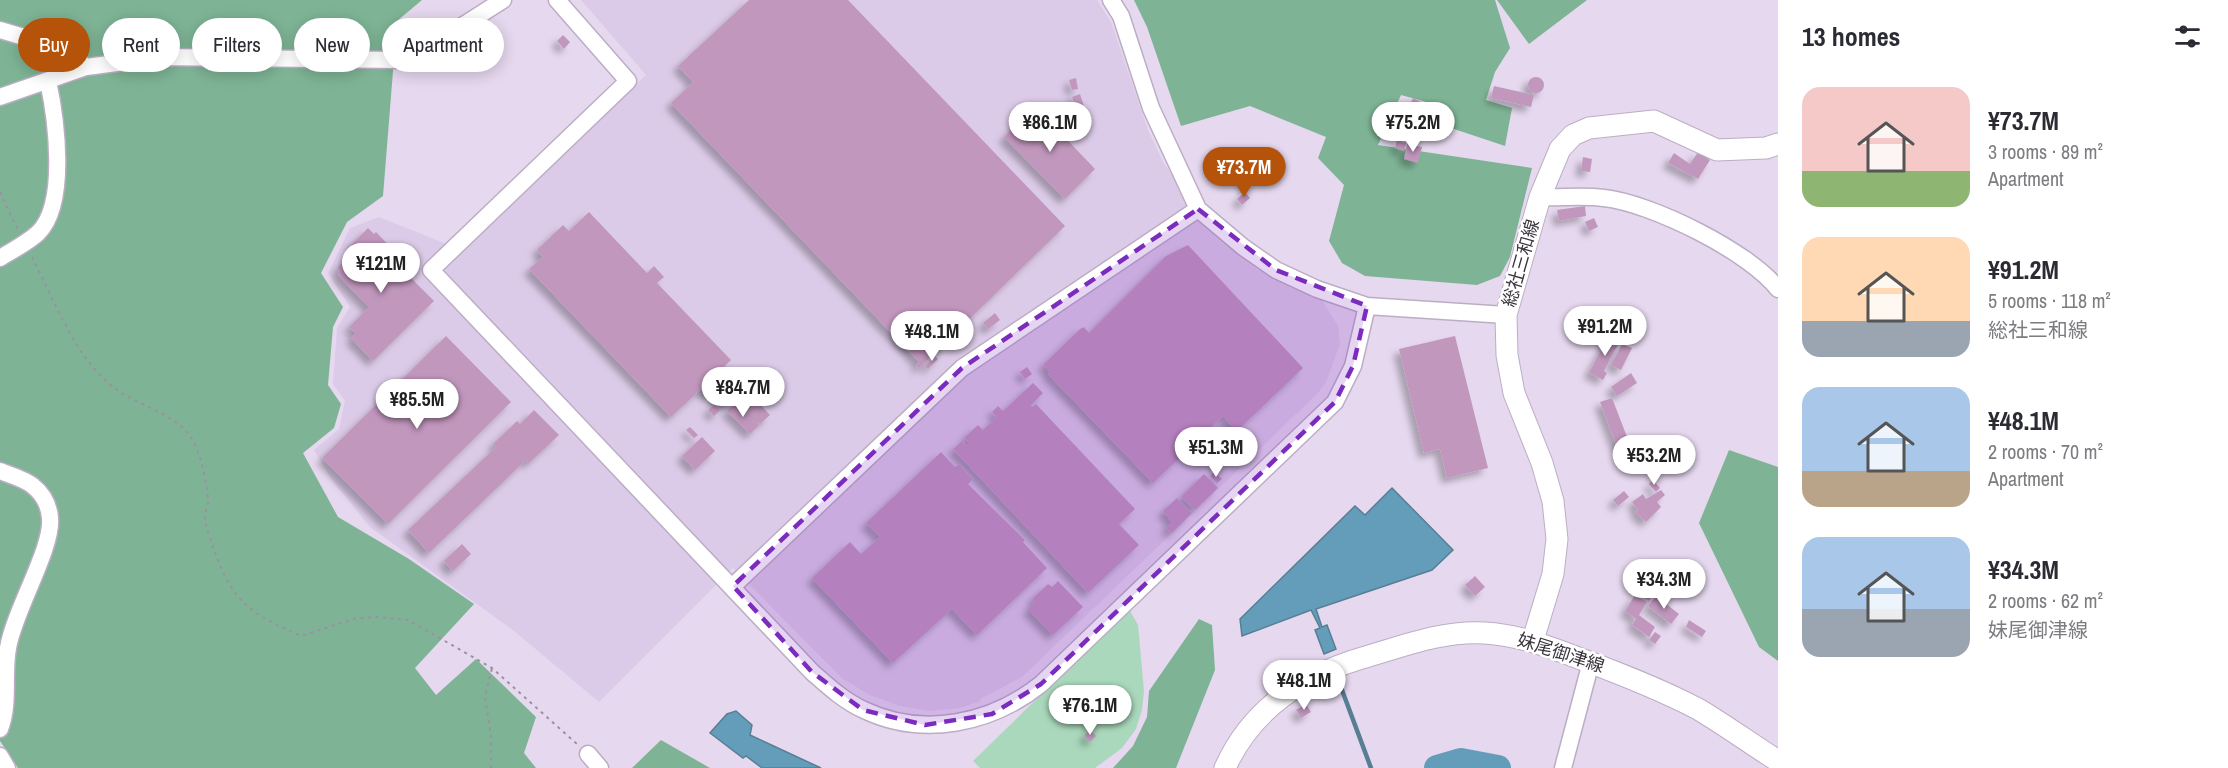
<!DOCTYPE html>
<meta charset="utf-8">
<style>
:root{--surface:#fff;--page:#f2f2f3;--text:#2b2b33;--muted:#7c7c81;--accent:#b45309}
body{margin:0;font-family:"Archivo Narrow","Noto Sans JP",sans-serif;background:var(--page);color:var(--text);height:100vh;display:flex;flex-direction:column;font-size:22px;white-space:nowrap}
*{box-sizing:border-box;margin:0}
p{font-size:20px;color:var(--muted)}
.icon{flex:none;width:33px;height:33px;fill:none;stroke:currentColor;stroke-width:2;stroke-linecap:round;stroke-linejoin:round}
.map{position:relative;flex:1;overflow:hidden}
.side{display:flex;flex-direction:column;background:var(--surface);width:450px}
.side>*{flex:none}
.banner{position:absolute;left:18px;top:18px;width:570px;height:54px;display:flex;gap:12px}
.price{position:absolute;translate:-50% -51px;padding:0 14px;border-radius:21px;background:#fff;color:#222;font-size:20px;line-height:39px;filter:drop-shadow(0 2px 3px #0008)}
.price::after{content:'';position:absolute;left:50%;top:36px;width:18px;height:14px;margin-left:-9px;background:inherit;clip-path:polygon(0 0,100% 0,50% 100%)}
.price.current{background:var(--accent);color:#fff}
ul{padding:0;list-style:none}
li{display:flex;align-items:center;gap:18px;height:150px;padding:0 24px}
li span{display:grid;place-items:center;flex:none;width:168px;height:120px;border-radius:18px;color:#555}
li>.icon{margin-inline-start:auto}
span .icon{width:72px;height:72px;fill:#fffc;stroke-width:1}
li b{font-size:26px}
h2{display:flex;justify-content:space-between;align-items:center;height:72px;padding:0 24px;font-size:26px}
.chip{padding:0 21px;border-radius:27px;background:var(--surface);box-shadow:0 3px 15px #0003;font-size:21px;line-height:54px}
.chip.current{background:var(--accent);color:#fff}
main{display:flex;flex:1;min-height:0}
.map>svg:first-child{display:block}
</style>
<main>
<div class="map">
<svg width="1778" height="768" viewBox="0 0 1778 768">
<defs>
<filter id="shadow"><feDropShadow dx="-5.5" dy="5.5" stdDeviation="3" flood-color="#0004"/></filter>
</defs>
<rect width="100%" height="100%" fill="#e6d8ef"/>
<path fill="#dccbe8" d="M581,0H1097L1111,22L1148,130L1163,162L1215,237L1258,270L1322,300L1338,326L1340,344L1326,382L1318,393L1022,677L980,699L981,701L960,708L929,711L900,706L870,695L843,679L733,568L599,702L514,631L370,527L331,479L314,450L339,429L345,401L333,384L337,328L350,307L328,273L350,228L379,217L464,251L646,75Z"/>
<path fill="#aad8bc" d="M1129,609L1138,625L1144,691L1142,710L1136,729L1122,748L1095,768H980L973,761Z"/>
<path fill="#7eb495" d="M0,0H422L397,21L383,196L347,222L321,273L343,307L333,327L328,385L341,404L334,428L303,453L338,517L409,559L474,604L415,668L436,695L476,659L536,717L524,753L536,768H18L0,741Z
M1134,0H1495L1510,48L1495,72L1486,100L1512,108L1505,146L1451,128L1448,108L1401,95L1378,145L1532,168L1510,257L1500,276L1477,285L1365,276L1342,263L1329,241L1344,185L1318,158L1326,137L1250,106L1181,126L1147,27Z
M1497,0H1587L1529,44Z
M1729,450L1778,467V661L1759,647L1699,523Z
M1199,619L1212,625L1215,670L1176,768H1113L1133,746L1147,717L1149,691Z
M661,740L710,768H632Z"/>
<path fill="#649db9" stroke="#587e94" stroke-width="1.5" d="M1392,488L1453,550L1432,570L1316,609L1322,627L1327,625L1336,649L1324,654L1315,630L1320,628L1311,610L1242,636L1240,619L1355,506L1365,515Z
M736,711L752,725L750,735L821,768H762L746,756L743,758L710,733L727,714Z"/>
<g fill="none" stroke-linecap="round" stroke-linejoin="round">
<path stroke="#587e94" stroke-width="4.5" d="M1339,682L1371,768"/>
<path stroke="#649db9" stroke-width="26" d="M1437,768L1461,761L1498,768"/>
</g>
<path fill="#c297be" filter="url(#shadow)" d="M749,0H848L1065,226L919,368L916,366L919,362L671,103L693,82L678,66Z
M563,35L570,42L564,49L557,41Z
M1528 85a8 8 0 1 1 16 0a8 8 0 1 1-16 0Z
M1076,78L1078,89L1072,90L1069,80Z
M1494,86L1534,95L1531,107L1491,98Z
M1080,94L1084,106L1076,108L1072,97Z
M1413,98L1431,107L1427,115L1409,106Z
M1035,106L1095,169L1065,199L1004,137Z
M1397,140L1406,143L1404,151L1395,148Z
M1407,144L1422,147L1418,163L1404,159Z
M1698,152L1710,160L1698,179L1668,163L1674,153L1690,164Z
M1583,157L1592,159L1590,172L1581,171Z
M1245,192L1250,198L1242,205L1237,199Z
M1585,206L1586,216L1559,221L1557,210Z
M589,212L647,273L654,266L664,277L657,283L731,360L711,379L718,386L707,396L701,389L671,417L529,269L543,257L537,250L563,225L569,231Z
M1594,218L1598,227L1589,231L1585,222Z
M368,228L374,234L376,232L402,259L397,264L434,301L373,361L351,338L356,333L349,327L369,307L339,276L338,267L356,250L351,245Z
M1188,245L1303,368L1237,431L1223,416L1153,483L1048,374L1050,372L1043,365L1080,329L1084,327L1089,333L1166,256Z
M995,313L1000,320L988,329L983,323Z
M1610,333L1621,339L1604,371L1607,373L1603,380L1589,373Z
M446,336L511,402L388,524L322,458Z
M1455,336L1488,468L1447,478L1440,449L1424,453L1399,349Z
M1622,344L1632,348L1621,370L1611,365Z
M935,356L938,359L928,369L925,366Z
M1027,367L1032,374L1025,379L1020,372Z
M1631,373L1637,383L1617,396L1611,387Z
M737,378L745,386L723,407L715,399Z
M1033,383L1043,393L1031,405L1032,407L1036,404L1135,509L1119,524L1139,545L1088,593L953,449L962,441L966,446L969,443L964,438L978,425L983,430L997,417L992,412L998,406L1003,411Z
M747,391L770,415L760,424L737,401Z
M1612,398L1629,442L1617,447L1600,402Z
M736,402L759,425L750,434L727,411Z
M715,404L720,410L714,416L708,410Z
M534,410L559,435L529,463L526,460L429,553L408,530L496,447L493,444L517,421L520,424Z
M690,427L698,435L694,438L686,430Z
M702,437L715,451L695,470L682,456Z
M1676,439L1684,441L1683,448L1675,447Z
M941,452L955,467L959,464L973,479L968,484L1025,540L1023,542L1047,568L977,635L952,609L893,663L812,578L850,542L861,554L880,537L866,523Z
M1214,472L1222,479L1217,483L1210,476Z
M1204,474L1218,488L1195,510L1181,497Z
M1653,480L1660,488L1656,492L1649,484Z
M1661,490L1665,495L1657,502L1661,507L1646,522L1635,512L1638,510L1632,502L1643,494L1646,499Z
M1624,491L1629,497L1618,506L1613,500Z
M1177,498L1192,513L1172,533L1166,528L1172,522L1163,511Z
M462,544L471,554L453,571L444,561Z
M1475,576L1485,587L1475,596L1465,585Z
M1058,581L1083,607L1053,635L1028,609L1035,602L1032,599L1048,584L1052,587Z
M1647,589L1654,593L1649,601L1642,596Z
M1635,595L1647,602L1639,615L1655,627L1649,637L1632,625L1636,619L1625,611Z
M1656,596L1679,614L1671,624L1648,606Z
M1689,620L1706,631L1702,637L1686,627Z
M1655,632L1661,636L1655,644L1649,640Z
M1306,704L1311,712L1301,718L1296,710Z
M1090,730L1096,736L1090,742L1084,736Z"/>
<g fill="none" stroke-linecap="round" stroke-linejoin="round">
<defs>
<path id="minor" d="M557,0L628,81L431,270L812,672C828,686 844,701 864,710C923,738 991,724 1041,684L1335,402L1353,366L1367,306
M1111,0L1121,16L1151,108L1198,209L1243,247L1276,270L1317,289L1367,306L1506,315
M0,30L61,48L86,67
M0,97L86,67L163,57L401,60L415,56L503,0
M1540,197C1561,198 1583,195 1604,198C1651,203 1750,252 1778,289
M0,258C13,250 27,243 38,233C68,204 56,118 48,81
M0,471C10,475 25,479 33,486C43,494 49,505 50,518C53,548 14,611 8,648C3,675 10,703 0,729
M733,586L962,368L1198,209
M588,754L600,768
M0,756L7,768
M1563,768L1591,662"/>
<path id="major" d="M1533,640L1553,574L1557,539L1553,501L1542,463L1514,393L1507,355L1506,315L1540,197L1560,149L1573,135L1589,128L1654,121L1717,150L1766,148L1778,144
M1225,768C1251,710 1302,676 1362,658C1401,647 1443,630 1485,633C1519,635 1550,647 1581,659C1621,674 1660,689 1698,709C1725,725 1751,744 1778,761"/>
</defs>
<use href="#minor" stroke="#bbaec4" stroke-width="19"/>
<use href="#major" stroke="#bbaec4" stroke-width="23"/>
<path stroke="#9b90a1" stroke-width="2" stroke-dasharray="3 4.5" stroke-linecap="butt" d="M0,192L18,230
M32,257C53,298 76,359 113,387C136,405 172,412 190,436C200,449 208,486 208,502C208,506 205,511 205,515C204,527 211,539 214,550C233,603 251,614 301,636L353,619L375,617L408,620L492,668L577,744
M491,768V736L485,697L492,668"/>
<use href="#minor" stroke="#fff" stroke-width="16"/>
<use href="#major" stroke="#fff" stroke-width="21"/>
</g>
<path fill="#7b2cbf" fill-opacity="0.2" stroke="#7b2cbf" stroke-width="4.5" stroke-dasharray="12 8" stroke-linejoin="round" d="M1198,209L1276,270L1367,306L1353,366L1335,402L1041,684L992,714L925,725L863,710L812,672L733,586L962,368Z"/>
<g text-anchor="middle" stroke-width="5" stroke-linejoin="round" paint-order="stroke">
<g font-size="18" fill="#3b353e" stroke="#fff">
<text transform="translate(1521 263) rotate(-74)" y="6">総社三和線</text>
<text transform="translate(1561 653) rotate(18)" y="6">妹尾御津線</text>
</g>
</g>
</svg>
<b class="price" style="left:1050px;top:153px">¥86.1M</b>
<b class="price" style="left:1413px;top:153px">¥75.2M</b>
<b class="price current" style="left:1244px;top:198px">¥73.7M</b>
<b class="price" style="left:381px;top:294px">¥121M</b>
<b class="price" style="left:1605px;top:357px">¥91.2M</b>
<b class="price" style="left:932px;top:362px">¥48.1M</b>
<b class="price" style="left:743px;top:418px">¥84.7M</b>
<b class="price" style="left:417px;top:430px">¥85.5M</b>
<b class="price" style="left:1216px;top:478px">¥51.3M</b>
<b class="price" style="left:1654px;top:486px">¥53.2M</b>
<b class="price" style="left:1664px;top:610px">¥34.3M</b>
<b class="price" style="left:1304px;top:711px">¥48.1M</b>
<b class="price" style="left:1090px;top:736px">¥76.1M</b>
<div class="banner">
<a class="chip current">Buy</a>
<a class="chip">Rent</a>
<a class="chip">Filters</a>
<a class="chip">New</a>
<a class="chip">Apartment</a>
</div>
</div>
<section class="side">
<h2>13 homes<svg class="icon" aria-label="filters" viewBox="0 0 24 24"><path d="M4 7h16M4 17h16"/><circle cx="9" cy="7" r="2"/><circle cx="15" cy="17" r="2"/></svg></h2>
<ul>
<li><span style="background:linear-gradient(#f6c9c9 70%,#8fb573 0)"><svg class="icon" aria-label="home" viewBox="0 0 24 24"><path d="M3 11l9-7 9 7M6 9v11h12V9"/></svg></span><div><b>¥73.7M</b><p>3 rooms · 89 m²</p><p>Apartment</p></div></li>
<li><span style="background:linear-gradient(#ffd9b3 70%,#9aa5b1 0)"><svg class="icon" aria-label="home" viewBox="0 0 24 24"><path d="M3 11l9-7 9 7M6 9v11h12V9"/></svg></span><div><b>¥91.2M</b><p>5 rooms · 118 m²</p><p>総社三和線</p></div></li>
<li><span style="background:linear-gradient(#a9c7e8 70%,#b9a48a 0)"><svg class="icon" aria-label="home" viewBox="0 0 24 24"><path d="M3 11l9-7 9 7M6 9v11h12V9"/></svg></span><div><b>¥48.1M</b><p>2 rooms · 70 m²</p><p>Apartment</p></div></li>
<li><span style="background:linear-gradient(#a9c7e8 60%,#9aa5b1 0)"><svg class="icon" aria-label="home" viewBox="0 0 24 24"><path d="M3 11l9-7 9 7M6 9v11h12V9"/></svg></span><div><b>¥34.3M</b><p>2 rooms · 62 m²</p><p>妹尾御津線</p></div></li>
</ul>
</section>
</main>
